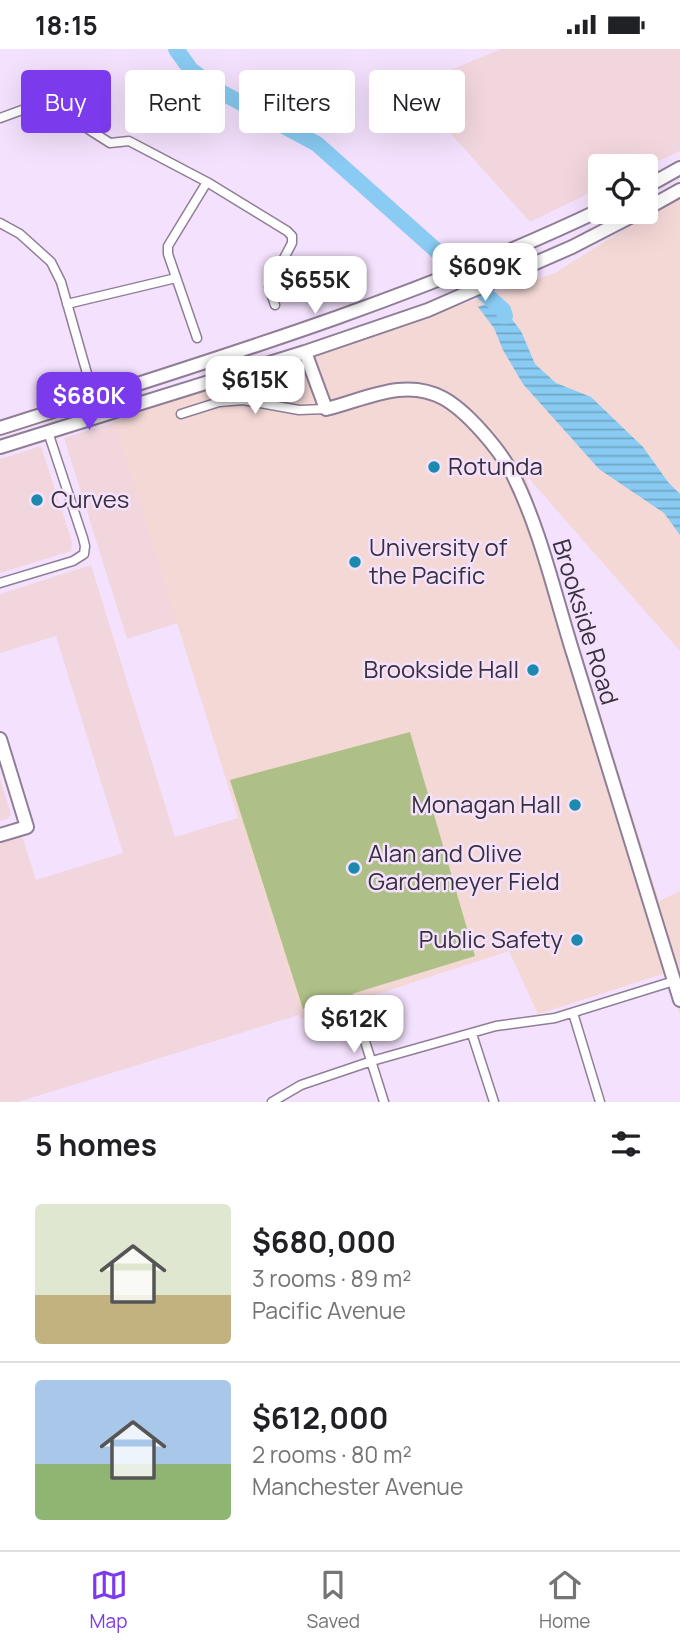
<!DOCTYPE html>
<meta charset="utf-8">
<style>
:root{--surface:#fff;--page:#f6f6f6;--text:#202124;--muted:#757577;--line:#e0e0e0;--accent:#7c3aed}
body{margin:0;font-family:Manrope,sans-serif;background:var(--page);color:var(--text);height:100vh;display:flex;flex-direction:column;font-size:26px;white-space:nowrap}
*{box-sizing:border-box;margin:0}
p{font-size:23px;color:var(--muted)}
.icon{flex:none;width:38px;height:38px;fill:none;stroke:currentColor;stroke-width:2;stroke-linecap:round;stroke-linejoin:round}
.map{position:relative;height:1053px;overflow:hidden}
.panel{display:flex;flex-direction:column;background:var(--surface);flex:1}
.panel>*{flex:none}
.hud{position:absolute;left:21px;top:21px;width:639px;height:63px;display:flex;gap:14px}
.tools{position:absolute;left:588px;top:105px;display:grid;gap:14px}
.tools a{display:grid;place-items:center;width:70px;height:70px;border-radius:7px;background:var(--surface);box-shadow:0 7px 28px #0002;font-size:35px}
.price{position:absolute;translate:-50% -60px;padding:0 16px;border-radius:14px;background:#fff;color:#222;font-size:23px;line-height:46px;filter:drop-shadow(0 2px 4px #0008)}
.price::after{content:'';position:absolute;left:50%;top:42px;width:21px;height:16px;margin-left:-10px;background:inherit;clip-path:polygon(0 0,100% 0,50% 100%)}
.price.selected{background:var(--accent);color:#fff}
ul{padding:0;list-style:none}
li{display:flex;align-items:center;gap:21px;height:175px;padding:0 35px}
li+li{border-top:2px solid var(--line)}
li span{display:grid;place-items:center;flex:none;width:196px;height:140px;border-radius:7px;color:#555}
li>.icon{margin-inline-start:auto}
span .icon{width:84px;height:84px;fill:#fffc;stroke-width:1}
li b{font-size:30px}
h2{display:flex;justify-content:space-between;align-items:center;height:84px;padding:0 35px;font-size:30px}
.chip{padding:0 24px;border-radius:7px;background:var(--surface);box-shadow:0 7px 28px #0002;font-size:24px;line-height:63px}
.chip.selected{background:var(--accent);color:#fff}
.status{display:flex;justify-content:space-between;align-items:center;height:49px;padding:0 35px;background:var(--surface);direction:ltr}
.status svg{height:19px;fill:currentColor}
.tab-bar{display:flex;justify-content:space-around;align-items:center;height:98px;border-top:2px solid var(--line);background:var(--surface);font-size:19px;color:var(--muted)}
.tab-bar a{display:grid;justify-items:center;gap:4px}
.tab-bar .selected{color:var(--accent)}
.map>svg:first-child{display:block}
</style>
<div class="status"><b>18:15</b><svg viewBox="0 0 49 12"><path d="M0 12V9h3v3zM5 12V6h3v6zM10 12V3h3v9zM15 12V0h3v12zM26 1h20v11H26zM47 4h2v5h-2z"/></svg></div>
<div class="map">
<svg width="680" height="1053" viewBox="0 0 680 1053">
<defs>
<pattern id="water-rules" width="6" height="5" patternUnits="userSpaceOnUse" patternTransform="scale(1.75)"><rect width="6" height="5" fill="#89cbf3"/><path d="M0 2.5h6" fill="none" stroke="#71a5c6"/></pattern>
</defs>
<rect width="100%" height="100%" fill="#f4e1fd"/>
<path fill="#f1d7dd" d="M501,0H680V102L646,118L600,117V139L530,173L409,38Z
M148,363L181,573L127,590L64,389Z
M41,397L72,493L71,502L0,524V410Z
M91,516L175,788L241,768L302,965L18,1053H0V790L21,784L36,831L123,804L56,587L0,604V545Z
M0,729L11,765L8,770L0,772Z"/>
<path fill="#f3d8d6" d="M680,145V602L525,425L659,852L680,842V966L666,924L538,965L509,902L301,970L114,372L555,224Z"/>
<path fill="#aebf87" d="M410,683L475,907L303,960L230,731Z"/>
<path fill="url(#water-rules)" d="M497,251L521,282L535,315L556,334L591,348L643,398L668,433L680,445V486L664,464L599,420L523,335L503,301L494,279L478,258Z"/>
<g fill="none" stroke-linecap="round" stroke-linejoin="round">
<path stroke="#89cbf3" stroke-width="16" d="M176,0L191,21L219,42L317,95L503,261L505,267"/>
<defs>
<path id="street" d="M0,69L33,57L55,59L110,94L129,92L207,133L287,182L292,187V194L269,238L275,256
M0,174L20,185L51,213L61,233L94,349
M67,255L176,229
M197,289L168,205V197L207,133
M181,365L219,353L243,351L299,361L326,360
M0,534L73,512L84,505L85,497L83,489L48,383
M352,951L384,1053
M573,964L600,1053
M472,985L494,1053
M272,1053L301,1036L372,1012L496,977L555,969L674,932"/>
<path id="secondary" d="M646,138L680,119
M646,160L680,141
M305,303L326,360C364,351 404,328 443,349C467,362 498,399 511,422C540,478 555,547 574,607C610,722 644,837 680,951
M0,379C203,314 407,253 600,161
M0,398L305,303L428,261L572,198L640,163
M0,690L27,778L0,786"/>
</defs>
<use href="#street" stroke="#907e97" stroke-width="11"/>
<use href="#secondary" stroke="#907e97" stroke-width="16"/>
<use href="#street" stroke="#fff" stroke-width="8"/>
<use href="#secondary" stroke="#fff" stroke-width="12"/>
</g>
<g fill="#1c89af" stroke="#f4e1fd" stroke-width="2.5">
<circle cx="434" cy="418" r="7"/>
<circle cx="37" cy="451" r="7"/>
<circle cx="355" cy="513" r="7"/>
<circle cx="533" cy="621" r="7"/>
<circle cx="575" cy="756" r="7"/>
<circle cx="354" cy="819" r="7"/>
<circle cx="577" cy="891" r="7"/>
</g>
<g text-anchor="middle" stroke-width="5" stroke-linejoin="round" paint-order="stroke">
<g font-size="24" fill="#38303b" stroke="#f4e1fd" text-anchor="start">
<text x="448" y="426">Rotunda</text>
<text x="51" y="459">Curves</text>
<text x="369" y="507">University of<tspan x="369" dy="28">the Pacific</tspan></text>
<text x="519" y="629" text-anchor="end">Brookside Hall</text>
<text x="561" y="764" text-anchor="end">Monagan Hall</text>
<text x="368" y="813">Alan and Olive<tspan x="368" dy="28">Gardemeyer Field</tspan></text>
<text x="563" y="899" text-anchor="end">Public Safety</text>
</g>
<g font-size="24" fill="#38303b" stroke="#f4e1fd">
<text transform="translate(585 573) rotate(73)" y="8">Brookside Road</text>
</g>
</g>
</svg>
<div class="tools">
<a><svg class="icon" aria-label="locate" viewBox="0 0 24 24"><circle cx="12" cy="12" r="6"/><path d="M12 2v4M12 18v4M2 12h4M18 12h4"/></svg></a>
</div>
<b class="price" style="left:485px;top:254px">$609K</b>
<b class="price" style="left:315px;top:267px">$655K</b>
<b class="price" style="left:255px;top:367px">$615K</b>
<b class="price selected" style="left:89px;top:383px">$680K</b>
<b class="price" style="left:354px;top:1006px">$612K</b>
<div class="hud">
<a class="chip selected">Buy</a>
<a class="chip">Rent</a>
<a class="chip">Filters</a>
<a class="chip">New</a>
</div>
</div>
<section class="panel">
<h2>5 homes<svg class="icon" aria-label="filters" viewBox="0 0 24 24"><path d="M4 7h16M4 17h16"/><circle cx="9" cy="7" r="2"/><circle cx="15" cy="17" r="2"/></svg></h2>
<ul>
<li><span style="background:linear-gradient(#dfe7d0 65%,#c2b280 0)"><svg class="icon" aria-label="home" viewBox="0 0 24 24"><path d="M3 11l9-7 9 7M6 9v11h12V9"/></svg></span><div><b>$680,000</b><p>3 rooms · 89 m²</p><p>Pacific Avenue</p></div></li>
<li><span style="background:linear-gradient(#a9c7e8 60%,#8fb573 0)"><svg class="icon" aria-label="home" viewBox="0 0 24 24"><path d="M3 11l9-7 9 7M6 9v11h12V9"/></svg></span><div><b>$612,000</b><p>2 rooms · 80 m²</p><p>Manchester Avenue</p></div></li>
</ul>
</section>
<nav class="tab-bar">
<a class="selected"><svg class="icon" aria-label="map" viewBox="0 0 24 24"><path d="M3 6l6-2 6 2 6-2v14l-6 2-6-2-6 2zM9 4v14M15 6v14"/></svg>Map</a>
<a><svg class="icon" aria-label="saved" viewBox="0 0 24 24"><path d="M7 4h10v16l-5-4-5 4z"/></svg>Saved</a>
<a><svg class="icon" aria-label="home" viewBox="0 0 24 24"><path d="M3 11l9-7 9 7M6 9v11h12V9"/></svg>Home</a>
</nav>
